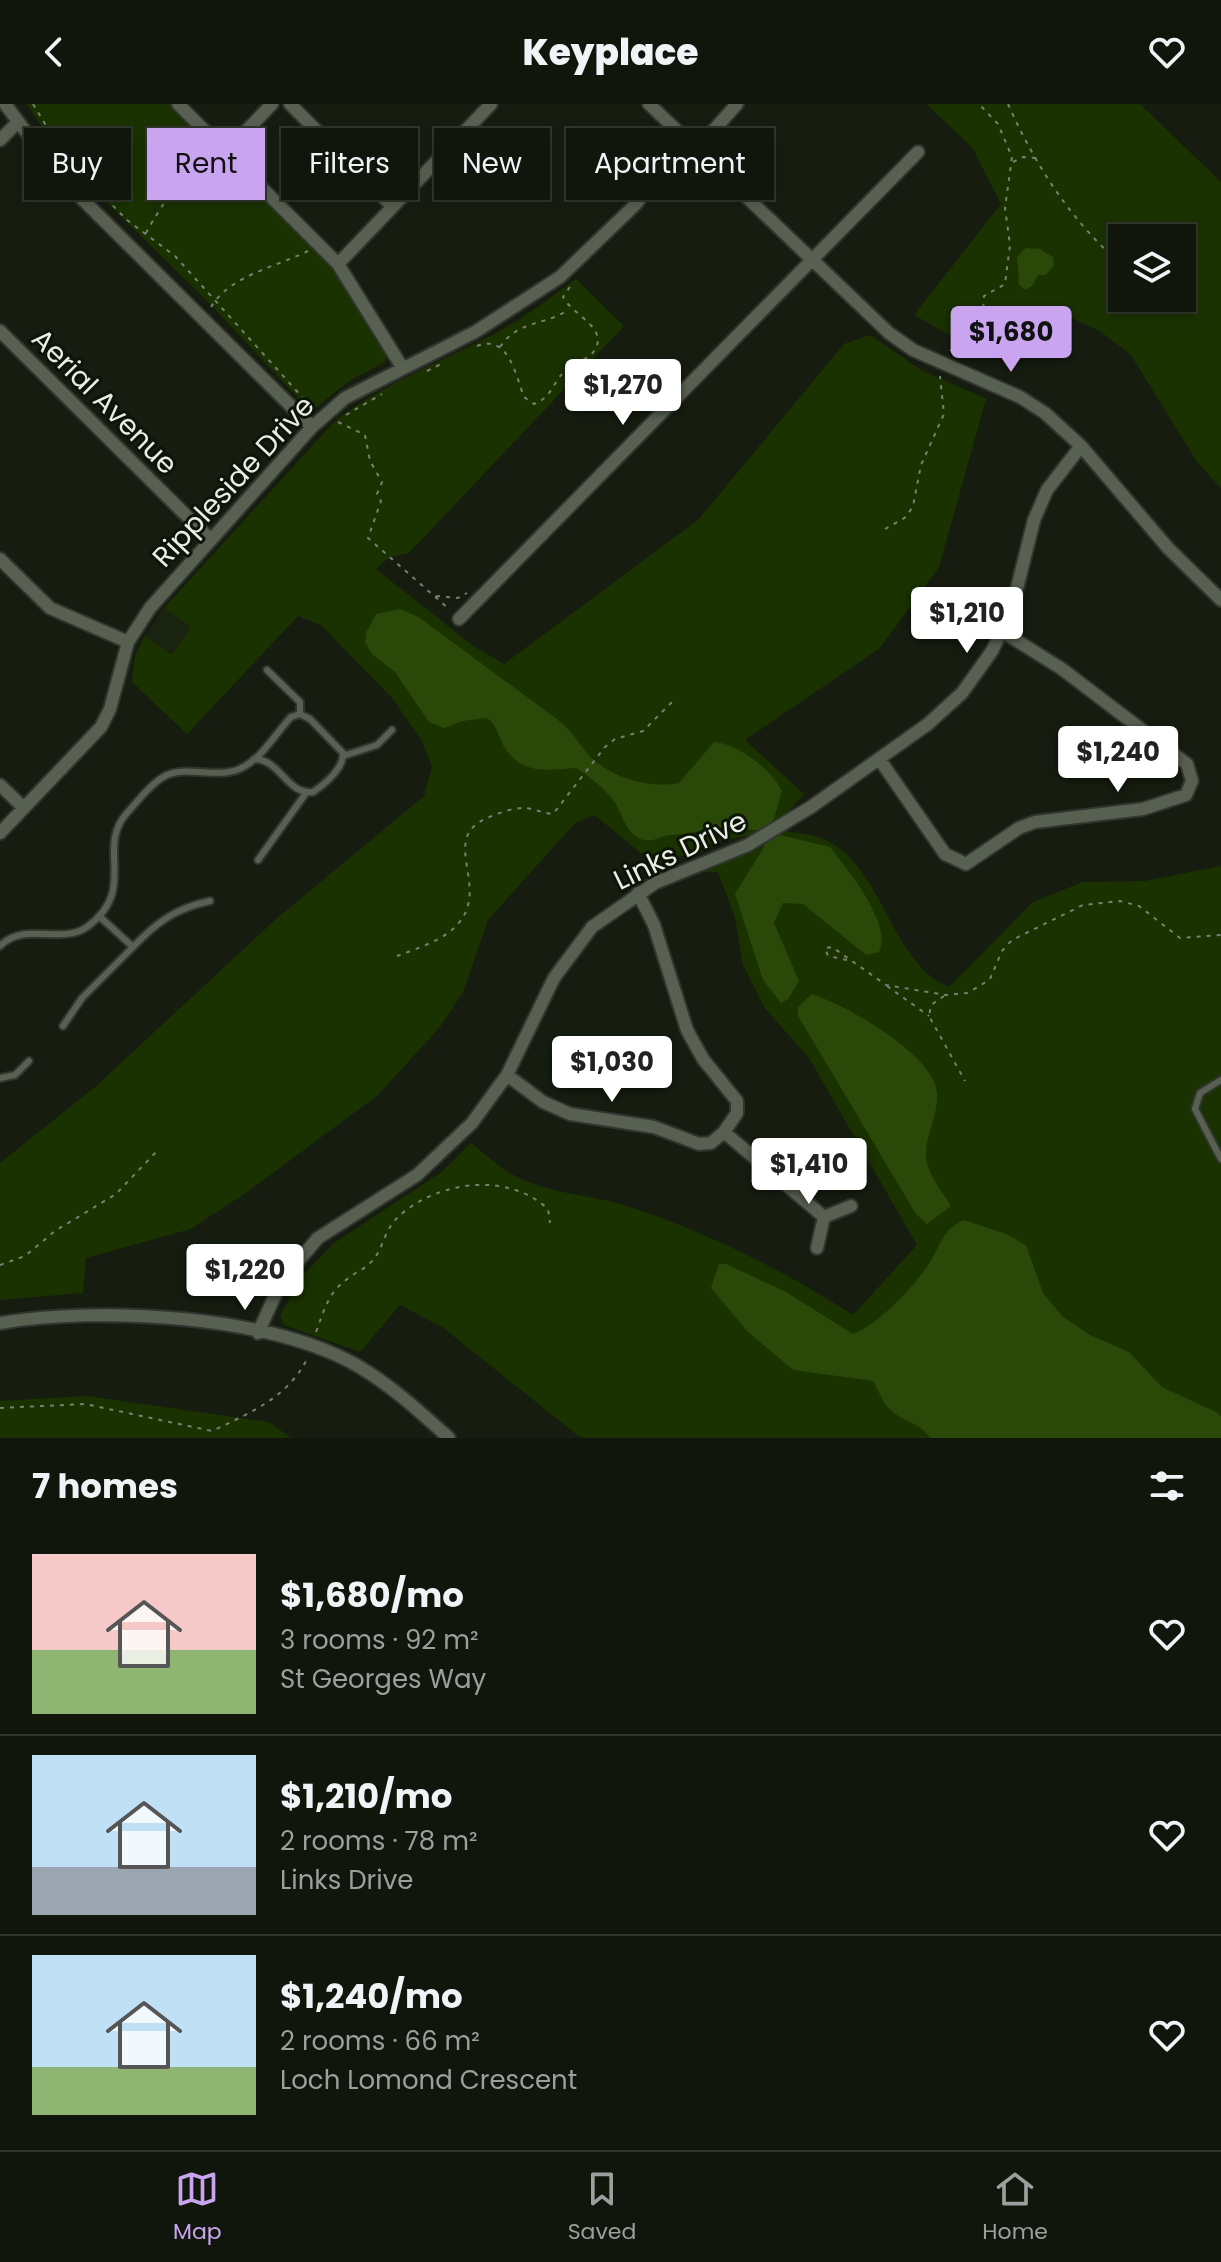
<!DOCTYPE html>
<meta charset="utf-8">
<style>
:root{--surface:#10160c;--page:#191f15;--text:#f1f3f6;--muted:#9c9f9d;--line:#30352d;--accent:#c8a5ee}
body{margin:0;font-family:Poppins,sans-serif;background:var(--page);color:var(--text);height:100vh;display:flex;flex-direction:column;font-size:30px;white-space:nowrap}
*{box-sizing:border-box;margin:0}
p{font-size:26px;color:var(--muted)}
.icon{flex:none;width:44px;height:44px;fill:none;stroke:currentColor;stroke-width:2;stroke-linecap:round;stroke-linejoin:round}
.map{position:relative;height:1334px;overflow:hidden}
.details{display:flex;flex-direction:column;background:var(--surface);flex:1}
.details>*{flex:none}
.banner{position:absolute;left:24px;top:24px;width:800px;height:72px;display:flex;gap:16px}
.tools{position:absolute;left:1108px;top:120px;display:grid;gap:16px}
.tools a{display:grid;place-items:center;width:88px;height:88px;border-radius:0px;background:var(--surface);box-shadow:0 4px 12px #0003,0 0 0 2px var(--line);font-size:40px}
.price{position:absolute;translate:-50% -68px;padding:0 18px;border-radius:8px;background:#fff;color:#222;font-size:26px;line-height:52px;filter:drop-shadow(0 2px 4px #0008)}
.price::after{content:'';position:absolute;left:50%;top:48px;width:24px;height:18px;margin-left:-12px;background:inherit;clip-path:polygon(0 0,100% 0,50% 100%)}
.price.current{background:var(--accent);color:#111}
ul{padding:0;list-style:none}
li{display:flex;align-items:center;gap:24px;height:200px;padding:0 32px}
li+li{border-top:2px solid var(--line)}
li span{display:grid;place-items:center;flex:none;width:224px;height:160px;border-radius:0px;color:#555}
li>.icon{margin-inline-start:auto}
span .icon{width:96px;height:96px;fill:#fffc;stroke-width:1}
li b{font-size:34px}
h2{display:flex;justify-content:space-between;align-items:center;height:96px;padding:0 32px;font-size:34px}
.pill{padding:0 28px;border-radius:0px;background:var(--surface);box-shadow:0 4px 12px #0003,0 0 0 2px var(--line);font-size:28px;line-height:72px}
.pill.current{background:var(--accent);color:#111}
header{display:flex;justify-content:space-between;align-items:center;height:104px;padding:0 32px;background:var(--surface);font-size:36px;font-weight:800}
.tabs{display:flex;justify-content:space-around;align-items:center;height:112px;border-top:2px solid var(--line);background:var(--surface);font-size:22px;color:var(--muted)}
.tabs a{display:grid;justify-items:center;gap:4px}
.tabs .current{color:var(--accent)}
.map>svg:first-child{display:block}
</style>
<header><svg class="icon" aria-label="back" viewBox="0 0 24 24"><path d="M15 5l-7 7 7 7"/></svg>Keyplace<svg class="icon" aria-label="heart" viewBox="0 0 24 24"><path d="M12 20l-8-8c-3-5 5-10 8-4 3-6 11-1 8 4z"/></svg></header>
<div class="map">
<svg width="1221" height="1334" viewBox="0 0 1221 1334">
<rect width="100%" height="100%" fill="#161d10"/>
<path fill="#192310" d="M164,504L191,523L173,551L145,532Z"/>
<path fill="#1a3200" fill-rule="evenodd" d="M27,0H171L333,164L387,249L385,258L349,277L314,305L306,302L211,201L64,56Z
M926,0H1140L1221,78V384L1197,358L1131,251L1100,227L1061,209L986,219L969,242L914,211L1001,100L972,43ZM1122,134H1182V194H1122Z
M576,175L624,222L409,449L390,453L376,465L472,541L504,560L698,416L844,240L870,231L921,266L986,295L939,463L880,544L745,636L804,690L782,715L787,727C799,730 813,730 823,735C883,759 889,858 949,883L1033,798L1083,778L1145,777L1221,762V1334H581L442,1223L400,1201L360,1248L284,1221L280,1212L302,1172L334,1139L443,1067L471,1039C484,1049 496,1061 510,1069C544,1090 590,1090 627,1102C707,1128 783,1166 853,1211L917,1141L809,954L764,903L743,861L735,814L718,768H703L760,738L755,730L716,738L657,762L594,711L575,719L488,816L463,888L440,923L378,991L250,1086L191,1125L86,1154L83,1189L0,1196V1059L95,983L275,816L424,692L432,663L422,637L392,594L321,521L298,512L187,630L132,578L135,552L145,532L172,551L191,523L164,504L335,317C392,273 459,252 520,215C539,203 557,188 576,175Z
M87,1292L269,1318L291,1334H0V1297Z"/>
<path fill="#2a4808" d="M1026,144L1040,145L1053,153L1054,162L1045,171H1038L1032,182L1025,186L1019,180L1017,153Z
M401,505L420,514L558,616C571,626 577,637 587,649C607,673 649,685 679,679L714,638C739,640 771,665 782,687L773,719L780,731L830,743C847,765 893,820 879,848L866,851L803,800L783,799L774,819L799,877L788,895L781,899L763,876L735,790L764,743L759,727C731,721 700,729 672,731C659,731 651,742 637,733C624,725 622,708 614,697C603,683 590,673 576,664C550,666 524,671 506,646C498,634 499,623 487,614L462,617L444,624L429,618L395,568L372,550L365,538L366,529L376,510Z
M812,890C845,901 923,945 935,980C944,1007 921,1033 927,1059C931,1074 943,1089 951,1102L927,1120L916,1110L798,912V903Z
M964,1116L1006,1130L1026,1141L1043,1189L1062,1212L1090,1231L1129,1248L1162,1283L1216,1308L1221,1312V1334H930C920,1319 907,1319 894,1309C883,1301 880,1289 873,1277L793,1266L748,1228L711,1184L719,1160H726L786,1188L853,1230C880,1219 914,1183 930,1158C942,1139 942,1126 964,1116Z"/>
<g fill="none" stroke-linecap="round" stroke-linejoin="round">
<defs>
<path id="lane" d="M267,566L300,598V610
M343,652L377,641L392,626
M254,655C280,655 287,691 313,688C325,680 344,664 343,649L310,615L300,610
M258,756L306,689
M99,812L133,843C157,818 176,804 210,797
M0,842C24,817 61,841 87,823C139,785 95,744 127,709C138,697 152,678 167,671C191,661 222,677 245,662C263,652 277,628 291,613L300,610
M63,922L82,894L133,843
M0,974L15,971L29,957
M1221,976L1200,989L1195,1005L1221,1055"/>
<path id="street" d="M5,0L59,72L312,323
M178,0L338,160L402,263
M290,0L392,102
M649,0L889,229L913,246L1020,293L1045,309L1081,342L1168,444L1221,496
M0,36L17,19
M696,46L737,0
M227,47L272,0
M338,160L491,0
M0,227L211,436
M0,455L50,504L128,538
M459,515L918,48
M880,656L945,750L966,760L1019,724L1035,718L1143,705L1186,691L1192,677L1187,660L1062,565L1003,528
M0,681L24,704
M0,729L101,623L110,605L128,538L150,504L312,323L345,294L475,228L560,173L635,101L685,36
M638,789L654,821L687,926L703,955L737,997V1009L724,1028L824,1113
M507,971L543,998L570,1010L654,1023L699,1040L711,1039L724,1028
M817,1144L824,1113L851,1102
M0,1219C99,1202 270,1211 358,1262C392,1282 420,1308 449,1334
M258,1229L282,1176L318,1134L417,1071L472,1019L507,971L554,874L592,823L655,779L748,741L811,703L928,620L962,589L992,547L1011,508L1034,416L1047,386L1081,342"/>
</defs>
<use href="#lane" stroke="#31352f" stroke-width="10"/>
<use href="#street" stroke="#31352f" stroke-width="16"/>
<path stroke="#787f73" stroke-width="2" stroke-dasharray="4 6" stroke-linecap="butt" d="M33,0L66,54L127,116L175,152L312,304
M1008,0C1035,61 1071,117 1122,161
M1013,58L1023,53L1037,54
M661,89L687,63L695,62
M146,129C161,99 203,54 180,21
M211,203C229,172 278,162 308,147
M477,242C509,229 516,273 524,293L534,300C553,293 553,276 568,264C576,258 589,255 594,247C610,224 572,211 563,193L572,180
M500,243C518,216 544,222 568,206
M950,247L982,225L984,192L1005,180L1010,141L1005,104L1012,53L998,20L979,0
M427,267L443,259
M346,311L382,290
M338,318L365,331L370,357L382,378L377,390L381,397L368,434L449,505
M885,425L906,413L913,402L921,361L944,310L940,272
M436,492L458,494L467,489
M397,852C416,845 444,836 457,821C492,783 438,735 487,714C496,710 512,704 523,704C532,704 542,709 553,710L605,643L615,635L643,627L676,594
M847,856L828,852L825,844L832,843L886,881L946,891L967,889L978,883L990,875L1002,847L1012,836L1083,801L1120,797L1139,802L1180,834L1221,831
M887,882L929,912
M944,892L931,901L929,912L965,977
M0,1161L25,1152L55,1127L116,1090L156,1048
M316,1228C325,1204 328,1188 350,1173C356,1168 365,1165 370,1159C383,1148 383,1127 398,1113C437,1077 507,1067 548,1105L550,1119
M0,1304L85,1300L212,1327C250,1309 289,1293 308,1253"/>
<use href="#lane" stroke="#586151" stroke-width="6"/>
<use href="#street" stroke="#586151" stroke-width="12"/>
</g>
<g text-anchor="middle" stroke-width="6" stroke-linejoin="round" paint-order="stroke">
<g font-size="28" fill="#e9efe6" stroke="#0d1408">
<text transform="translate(105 297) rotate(45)" y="10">Aerial Avenue</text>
<text transform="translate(233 377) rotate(-47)" y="10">Rippleside Drive</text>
<text transform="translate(680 746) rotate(-26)" y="10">Links Drive</text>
</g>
</g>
</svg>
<div class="tools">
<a><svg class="icon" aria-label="layers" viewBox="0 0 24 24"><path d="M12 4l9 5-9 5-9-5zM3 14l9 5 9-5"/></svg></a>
</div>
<b class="price current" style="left:1011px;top:270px">$1,680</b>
<b class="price" style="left:623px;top:323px">$1,270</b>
<b class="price" style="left:967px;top:551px">$1,210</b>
<b class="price" style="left:1118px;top:690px">$1,240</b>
<b class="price" style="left:612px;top:1000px">$1,030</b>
<b class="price" style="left:809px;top:1102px">$1,410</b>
<b class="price" style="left:245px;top:1208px">$1,220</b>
<div class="banner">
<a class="pill">Buy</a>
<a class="pill current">Rent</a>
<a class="pill">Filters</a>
<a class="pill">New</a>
<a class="pill">Apartment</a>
</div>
</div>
<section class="details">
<h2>7 homes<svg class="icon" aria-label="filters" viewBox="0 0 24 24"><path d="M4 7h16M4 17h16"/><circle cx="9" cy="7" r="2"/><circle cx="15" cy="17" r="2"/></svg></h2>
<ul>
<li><span style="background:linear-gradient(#f6c9c9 60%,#8fb573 0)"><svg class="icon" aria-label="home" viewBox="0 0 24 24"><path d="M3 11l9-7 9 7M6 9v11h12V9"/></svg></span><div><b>$1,680/mo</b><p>3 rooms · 92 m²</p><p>St Georges Way</p></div><svg class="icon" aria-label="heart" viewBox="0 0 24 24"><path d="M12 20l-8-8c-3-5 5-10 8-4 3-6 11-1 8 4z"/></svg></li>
<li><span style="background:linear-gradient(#bfe0f5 70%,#9aa5b1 0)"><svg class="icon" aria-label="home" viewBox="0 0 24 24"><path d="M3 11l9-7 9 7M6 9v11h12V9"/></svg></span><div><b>$1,210/mo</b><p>2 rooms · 78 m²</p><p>Links Drive</p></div><svg class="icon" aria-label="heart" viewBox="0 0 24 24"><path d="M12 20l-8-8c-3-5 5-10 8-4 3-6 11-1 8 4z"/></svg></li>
<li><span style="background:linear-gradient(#bfe0f5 70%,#8fb573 0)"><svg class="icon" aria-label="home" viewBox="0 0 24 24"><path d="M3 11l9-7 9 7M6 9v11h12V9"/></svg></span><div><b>$1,240/mo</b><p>2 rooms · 66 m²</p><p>Loch Lomond Crescent</p></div><svg class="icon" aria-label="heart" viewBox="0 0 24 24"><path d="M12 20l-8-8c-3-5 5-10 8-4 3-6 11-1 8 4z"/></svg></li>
</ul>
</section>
<nav class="tabs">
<a class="current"><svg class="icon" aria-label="map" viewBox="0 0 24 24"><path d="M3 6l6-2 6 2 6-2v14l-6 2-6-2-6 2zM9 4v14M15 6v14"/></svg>Map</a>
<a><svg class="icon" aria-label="saved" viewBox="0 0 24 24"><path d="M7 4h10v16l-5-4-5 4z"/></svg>Saved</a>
<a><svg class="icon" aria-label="home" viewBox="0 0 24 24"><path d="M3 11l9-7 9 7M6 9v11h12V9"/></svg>Home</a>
</nav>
